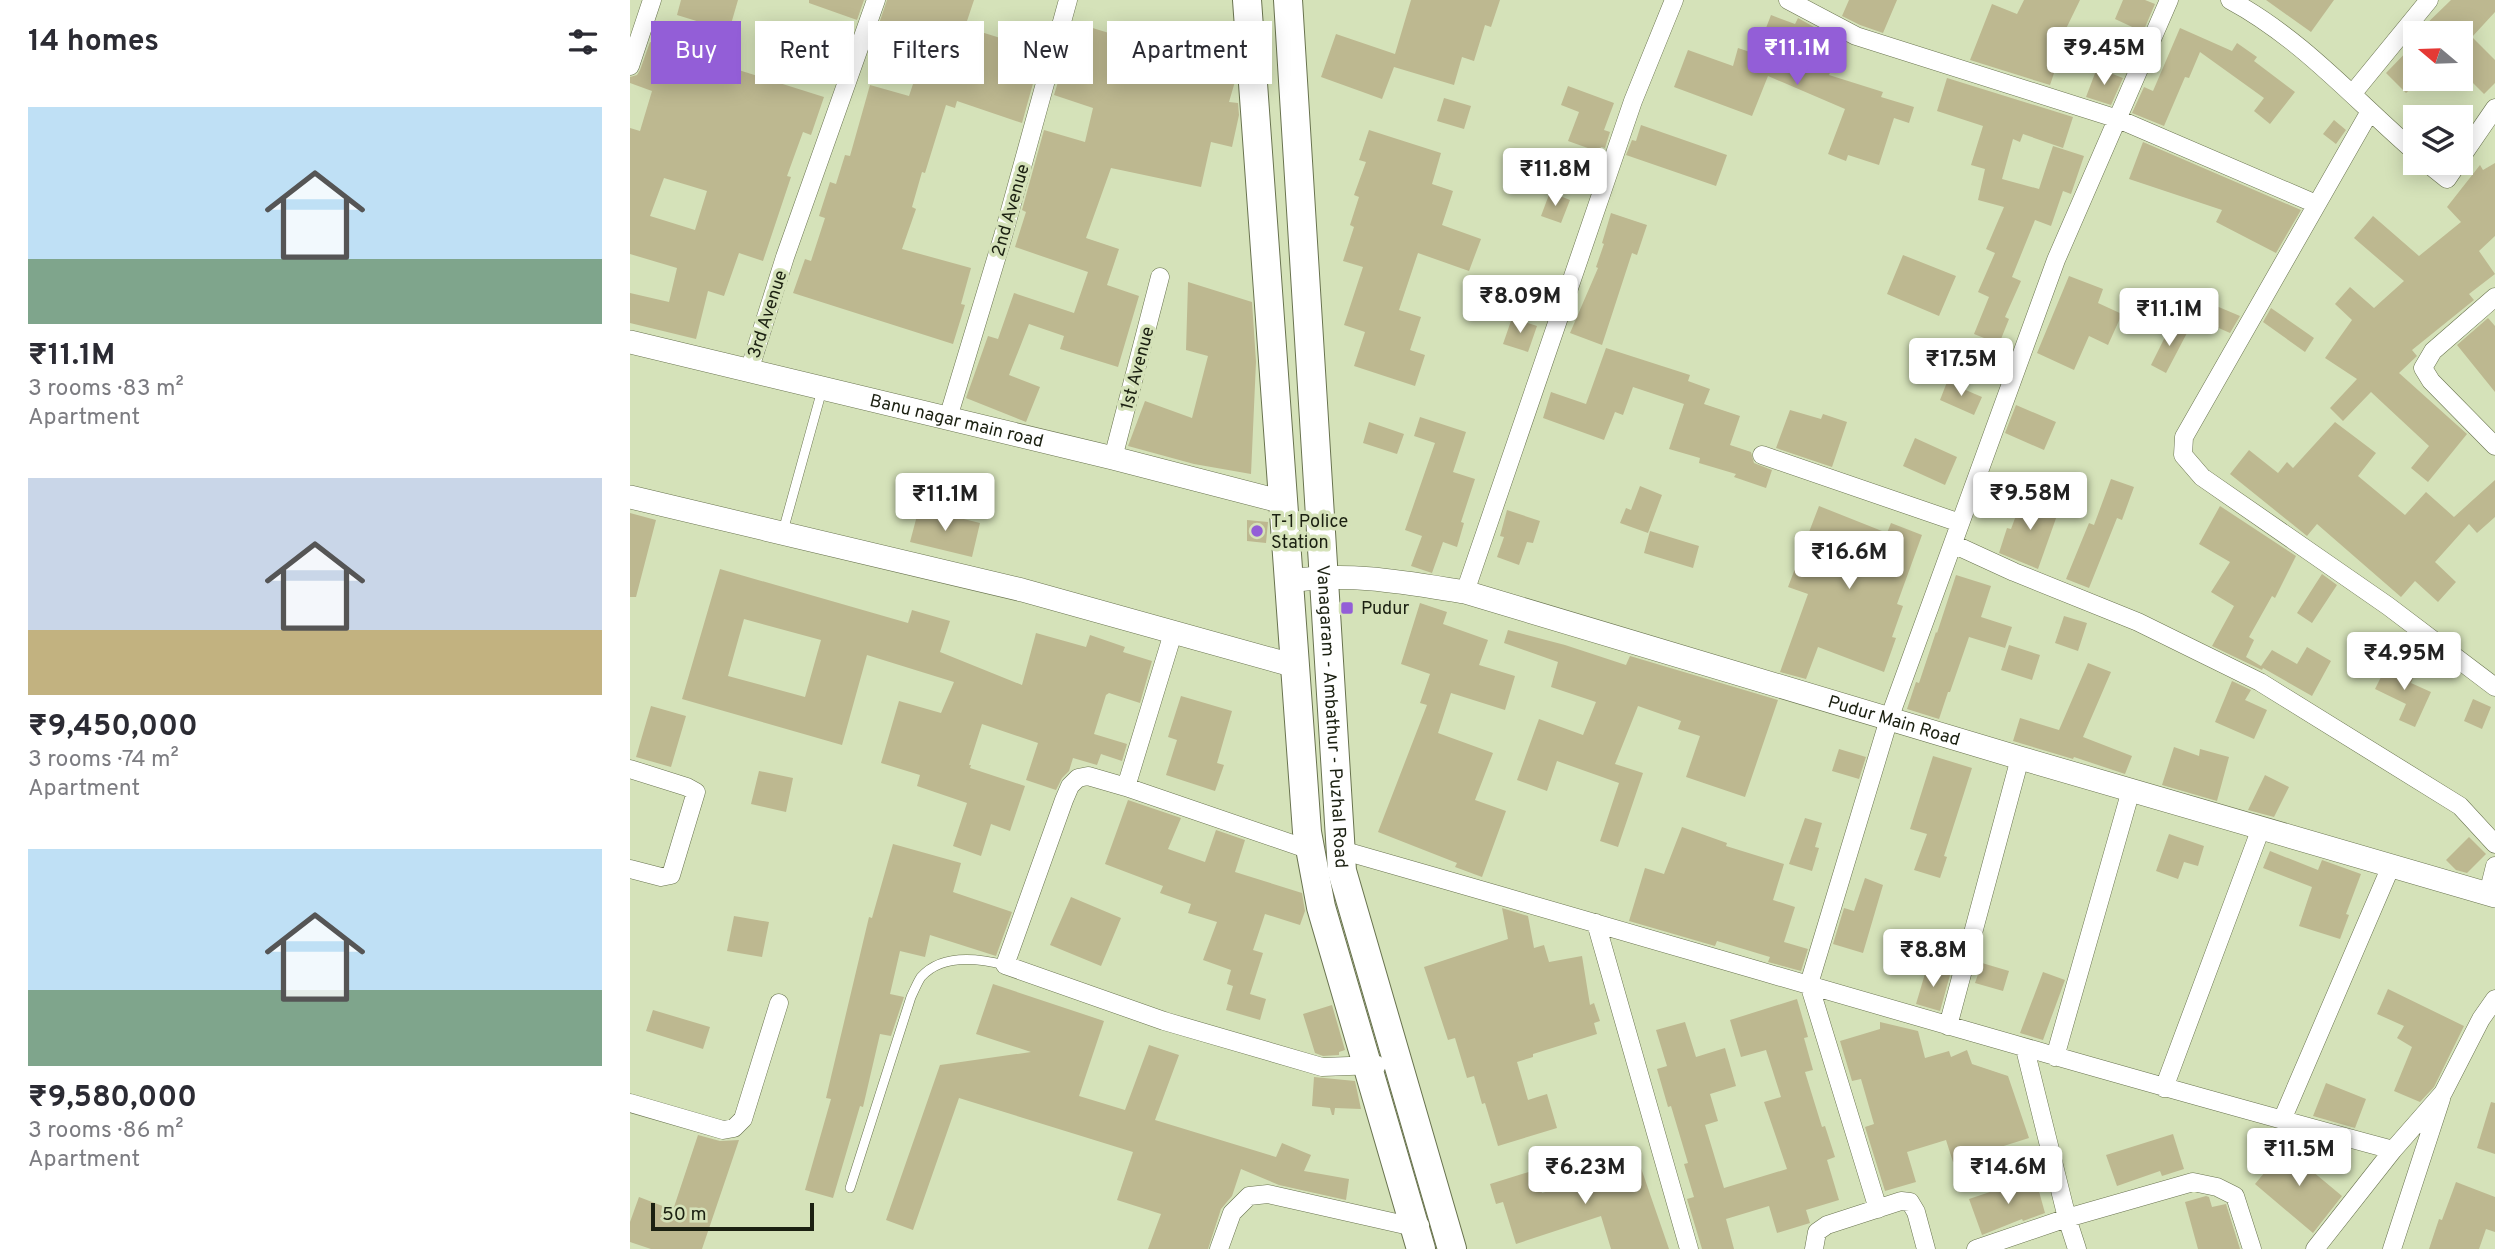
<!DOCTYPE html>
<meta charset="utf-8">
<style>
:root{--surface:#fff;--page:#f2f2f3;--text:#2b2b33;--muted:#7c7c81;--accent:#935ed7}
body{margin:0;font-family:Overpass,sans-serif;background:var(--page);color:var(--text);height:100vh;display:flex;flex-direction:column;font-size:26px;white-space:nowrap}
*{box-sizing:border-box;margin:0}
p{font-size:23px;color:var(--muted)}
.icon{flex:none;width:38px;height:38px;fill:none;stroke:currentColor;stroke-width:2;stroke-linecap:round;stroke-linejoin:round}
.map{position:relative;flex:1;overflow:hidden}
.drawer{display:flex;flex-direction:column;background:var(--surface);width:630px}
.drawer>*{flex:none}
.banner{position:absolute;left:21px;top:21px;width:665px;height:63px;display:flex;gap:14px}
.needle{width:46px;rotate:289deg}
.controls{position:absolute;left:1773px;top:21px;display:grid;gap:14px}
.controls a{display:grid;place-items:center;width:70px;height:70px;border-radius:0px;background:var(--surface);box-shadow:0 4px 18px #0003;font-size:35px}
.scale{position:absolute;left:21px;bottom:18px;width:163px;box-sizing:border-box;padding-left:7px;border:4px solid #1b2011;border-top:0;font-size:19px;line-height:24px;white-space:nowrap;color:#1b2011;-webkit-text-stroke:5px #d5e2b9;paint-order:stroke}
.price{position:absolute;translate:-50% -60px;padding:0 16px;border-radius:7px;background:#fff;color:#222;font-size:23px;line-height:46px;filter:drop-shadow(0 2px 4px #0008)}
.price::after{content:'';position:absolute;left:50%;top:42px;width:21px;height:16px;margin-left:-10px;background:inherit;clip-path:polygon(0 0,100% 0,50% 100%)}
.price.current{background:var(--accent);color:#fff}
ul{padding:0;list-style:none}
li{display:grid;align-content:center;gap:14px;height:371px;padding:0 28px}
li span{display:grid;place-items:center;height:217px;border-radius:0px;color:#555}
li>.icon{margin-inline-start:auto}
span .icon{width:126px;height:126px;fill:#fffc;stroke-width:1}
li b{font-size:30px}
h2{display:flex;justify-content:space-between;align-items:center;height:84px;padding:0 28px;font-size:30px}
.pill{padding:0 24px;border-radius:0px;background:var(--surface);box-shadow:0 4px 18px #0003;font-size:24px;line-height:63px}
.pill.current{background:var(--accent);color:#fff}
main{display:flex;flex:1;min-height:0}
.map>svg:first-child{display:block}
</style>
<main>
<section class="drawer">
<h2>14 homes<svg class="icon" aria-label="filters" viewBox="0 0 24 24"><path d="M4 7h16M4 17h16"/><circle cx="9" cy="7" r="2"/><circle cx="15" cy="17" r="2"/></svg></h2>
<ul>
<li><span style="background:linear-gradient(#bfe0f5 70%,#7fa58c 0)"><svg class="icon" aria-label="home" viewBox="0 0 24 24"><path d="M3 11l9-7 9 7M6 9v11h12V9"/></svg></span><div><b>₹11.1M</b><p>3 rooms · 83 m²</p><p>Apartment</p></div></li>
<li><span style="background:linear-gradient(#c9d6e8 70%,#c2b280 0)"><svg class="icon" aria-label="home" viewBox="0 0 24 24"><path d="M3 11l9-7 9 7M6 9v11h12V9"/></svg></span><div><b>₹9,450,000</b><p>3 rooms · 74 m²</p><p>Apartment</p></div></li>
<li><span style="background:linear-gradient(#bfe0f5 65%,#7fa58c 0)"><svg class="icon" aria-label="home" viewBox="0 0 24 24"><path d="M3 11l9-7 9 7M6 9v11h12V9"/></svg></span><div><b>₹9,580,000</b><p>3 rooms · 86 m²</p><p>Apartment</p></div></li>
</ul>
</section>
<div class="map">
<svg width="1865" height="1249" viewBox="0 0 1865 1249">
<rect width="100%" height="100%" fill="#d5e2b9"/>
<path fill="#bdb890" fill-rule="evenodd" d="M51,0H108L99,31L47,15Z
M179,0H234L227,20L179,3Z
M257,0H344L335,27L412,51L392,123L327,101L325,108L316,105L295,173L292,172L282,207L286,209L272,249L341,268L331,304L335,305L323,344L163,293L175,259L181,261L195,218L189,216L200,182L206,184L215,155L220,156L240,85L279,96L290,63L241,47Z
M781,0H870L861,27L855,25L844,61L832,57L824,85L764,67L752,99L691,77L706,34L765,54Z
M1219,0H1267L1253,33L1230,25L1212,16Z
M1394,0H1450L1432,37L1436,38L1420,85L1340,60L1362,4L1387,14Z
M1493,0H1515L1525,4L1513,32L1485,19Z
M1636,0H1704L1681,32Z
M1821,0H1865V12L1842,37L1865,60V83L1854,94L1830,70V33H1787Z
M1141,15L1165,24L1168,18L1191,31L1180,61L1201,70L1199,75L1253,92L1251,97L1284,107L1279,123L1264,118L1249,165L1218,155L1216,161L1198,154L1215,109L1138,76L1122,116L1044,87L1058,50L1103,66L1108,48L1126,54Z
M446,23L512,43L514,34L605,61L606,78L599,102L608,103L609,115L602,147L581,142L571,187L481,168L456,238L489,249L477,285L509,296L488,367L430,349L434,336L399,324L379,375L410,387L396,422L336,398L358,336L368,339L384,293L444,313L458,272L385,247L396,212L392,210L414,130L455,142L463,108L424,95Z
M1550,28L1602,51L1607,43L1627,57L1624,61L1665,92L1640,124L1624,111L1634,98L1570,52L1559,78L1555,77L1534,126L1502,113L1514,87L1523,91Z
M20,42L194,97L181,135L173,132L157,176L161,177L133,261L109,253L94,296L78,291L66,339L0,323V293L39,302L47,268L0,254V128L10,131L22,91L0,83V77L7,75L10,70ZM34,178L77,191L65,230L20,216Z
M1785,43V85L1776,93L1756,73Z
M1467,68L1493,78L1481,105L1456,97Z
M1317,78L1443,117L1433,148L1393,134L1390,142L1383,139L1372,179L1409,189L1423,146L1454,156L1441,194L1433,191L1421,226L1405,220L1382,277L1391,281L1375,317L1379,319L1369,344L1344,334L1359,297L1348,292L1365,253L1356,249L1374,207L1348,200L1355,169L1341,165L1353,126L1307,111Z
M938,86L984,103L974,130L980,132L975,148L971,147L969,152L938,141L949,112L931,105Z
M814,98L841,106L834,129L807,121Z
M1704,120L1716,130L1706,144L1693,134Z
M1011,125L1097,155L1086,186L996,155L1002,140L1006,141Z
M739,130L811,153L802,184L823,191L812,225L851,239L839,271L788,253L769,310L791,317L780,350L795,355L785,386L724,366L735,332L714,325L733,267L713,261L724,227L720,225L729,197L724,195L736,162L729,160Z
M1513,142L1671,210L1646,253L1586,222L1592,210L1499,179Z
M1865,163V236L1849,251L1865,274L1839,294L1844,300L1782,350L1787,356L1769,373L1837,434L1798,482L1781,468L1799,446L1741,392L1713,421L1700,408L1727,379L1695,358L1722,320L1705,304L1720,287L1744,308L1774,281L1724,238L1743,216L1789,256L1831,222L1817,207L1850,165L1853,170Z
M920,192L940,200L931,223L911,216Z
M981,213L1017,225L1007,255L1002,253L972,345L940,333L968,268L966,267L974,244L972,243Z
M1273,255L1326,276L1309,316L1257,294Z
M1439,276L1473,289L1468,303L1492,314L1478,345L1459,336L1444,370L1407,353Z
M558,282L622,302L626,362L621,474L564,464L498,446L515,401L562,418L578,356L556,350Z
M1565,297L1610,316L1600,333L1557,314Z
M1641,308L1684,338L1675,352L1633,322Z
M882,318L907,326L898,352L873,344Z
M1858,318L1865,326V392L1827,345Z
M1542,323L1558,331L1536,373L1521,365Z
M976,348L1060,375L1058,381L1080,389L1074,404L1110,416L1100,445L1121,452L1124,463L1142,470L1136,488L1104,477L1106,474L1069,463L1070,458L1039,449L1054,404L1003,387L993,415L985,412L974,440L913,418L921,392L956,404Z
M1317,382L1352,397L1344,415L1310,400Z
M1386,405L1426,422L1414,450L1375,433Z
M1160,410L1191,419L1193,414L1217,422L1202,467L1146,448Z
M790,417L836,432L823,472L845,479L831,522L834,523L827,547L813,542L802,573L781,566L792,536L775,530L805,443L784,436Z
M739,422L774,434L767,454L733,443Z
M1705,422L1746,453L1728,476L1775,515L1796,492L1824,517L1865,480V517L1847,533L1839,524L1805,562L1826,582L1808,602L1785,581L1771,597L1687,524L1677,536L1600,474L1619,450L1648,473L1657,462L1663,468Z
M1285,438L1327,457L1315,485L1273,466Z
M1481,479L1504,487L1492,520L1487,518L1459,588L1436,579L1459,523L1464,525Z
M1010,486L1032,495L1018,533L990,523L996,508L1001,510Z
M1394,494L1430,507L1408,569L1369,553L1377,528L1381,529Z
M1189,506L1257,533L1261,523L1292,535L1267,604L1273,606L1262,637L1266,638L1254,672L1188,647L1176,679L1150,672L1178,594L1158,587Z
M1590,506L1666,556L1645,598L1642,596L1619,637L1624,640L1616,657L1631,666L1642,650L1667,664L1677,647L1701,661L1682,696L1633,668L1632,670L1582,646L1604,606L1581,592L1600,562L1569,544Z
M289,508L350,523L342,557L280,542Z
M877,510L910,521L903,543L897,542L889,565L867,557L874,537L870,536Z
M0,513L26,520L6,597H0Z
M617,520L638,522L636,543L617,541Z
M1020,531L1069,546L1063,568L1014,553Z
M90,569L278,623L282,610L320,621L310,652L392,685L406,633L456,647L460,635L495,647L493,652L522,661L510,703L479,693L476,695L464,734L497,744L492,761L471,754L467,765L443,758L439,771L432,778L426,790L396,780L408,743L352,724L339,765H341L340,768L395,786L380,831L361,824L351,856L323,846L337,803L287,786L290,775L251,763L269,701L311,713L324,682L237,655L212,745L52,699ZM114,619L191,640L175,697L98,676Z
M1692,574L1707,585L1682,623L1667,613Z
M1326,575L1361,586L1351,617L1382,627L1375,648L1339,637L1320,692H1318L1309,719L1277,709L1286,682L1289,683L1306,632L1307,633Z
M790,603L817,612L813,624L858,640L849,665L885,676L875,710L821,693L808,733L863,753L845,800L876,811L852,877L825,867L827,863L748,832L797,705L790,703L800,674L771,664Z
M1434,616L1457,623L1448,651L1425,643Z
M878,630L935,645L996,665L1000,656L1148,700L1115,797L1056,777L1070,736L1048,729L1051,721L1008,706L985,764L1013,773L988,847L970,841L989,783L927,761L917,791L887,780L909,719L953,735L966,702L921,687L928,662L874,643Z
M1379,645L1410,655L1402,680L1371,670Z
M1759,661L1785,674L1781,683L1801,692L1785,727L1769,720L1776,704L1745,689Z
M1458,663L1481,672L1453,737L1502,756L1495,774L1444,757L1443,759L1383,741L1390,718L1429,730Z
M1602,681L1621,690L1615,700L1637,710L1624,739L1585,722Z
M551,696L602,711L587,763L594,765L585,791L536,775L547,740L538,737Z
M1843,699L1861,707L1852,729L1834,721Z
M21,706L56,716L41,767L6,757Z
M1544,747L1569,756L1570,749L1599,757L1587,801L1532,785Z
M1209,749L1236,757L1229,779L1202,771Z
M1303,756L1342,768L1314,856L1317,857L1310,878L1284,870L1297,834L1280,829Z
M129,771L163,778L156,812L121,804Z
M1635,775L1659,787L1644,817L1618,810Z
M498,800L551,818L538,849L575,862L586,830L615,840L605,872L672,893L675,911L670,925L635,914L623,950L633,953L620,994L636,999L630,1020L596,1010L603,986L597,984L601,970L573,960L587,922L558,913L561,904L530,893L533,886L475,864Z
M1175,818L1192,823L1185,847L1189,848L1182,871L1159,864Z
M1052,827L1097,843L1096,846L1154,864L1143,900L1165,907L1154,942L1178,949L1171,971L1138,962L1140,957L1087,941L1085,946L999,921L1015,868L1034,874Z
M1539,834L1574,846L1568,866L1554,862L1548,879L1526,871Z
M1839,837L1856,854L1837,873L1826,870L1816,860Z
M263,844L331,863L323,892L382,912L366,956L300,935L295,957L270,951L260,994L274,997L261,1036L250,1034L233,1107L230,1106L203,1198L175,1190L201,1099L196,1098L239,917L242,918Z
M1640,851L1688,870L1692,860L1731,874L1716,914L1719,915L1710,939L1669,926L1682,887L1633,868Z
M1235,878L1253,885L1233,953L1203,944L1214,908L1224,911Z
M441,897L491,918L471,966L420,945Z
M872,908L898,916L904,948L914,945L919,962L952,956L960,1005L964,1003L970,1021L964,1023L967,1034L903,1054V1057L887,1062L898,1100L917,1094L927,1128L868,1146L855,1103L852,1104L844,1076L837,1078L825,1038L818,1040L794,967L878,939Z
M104,916L139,922L132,957L97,951Z
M1352,963L1379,971L1373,991L1345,983Z
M1297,967L1320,975L1310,1011L1286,1004Z
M1413,972L1435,980L1413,1040L1390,1033Z
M363,984L474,1021L449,1096L495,1110L519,1045L549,1055L525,1120L646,1157L652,1143L681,1155L674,1171L719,1179L716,1200L649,1185L611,1169L602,1196L591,1209L578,1249H518L531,1214L487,1200L503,1152L329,1098L283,1230L256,1220L310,1065L401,1052L346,1034Z
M1758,989L1834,1026L1804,1087L1790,1102L1764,1091L1782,1047L1767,1038L1774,1026L1747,1014Z
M1167,999L1178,1037L1174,1038L1183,1070L1175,1072L1192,1127L1195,1126L1205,1157L1197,1160L1209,1200L1176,1210L1180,1223L1147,1233L1139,1206L1096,1219L1104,1249H1072L1057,1199L1064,1197L1054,1164L1058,1163L1041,1106L1038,1107L1027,1069L1037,1066L1026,1030L1055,1022L1066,1057L1095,1048L1106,1086L1080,1094L1088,1121L1075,1125L1094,1188L1157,1169L1134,1102L1151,1097L1136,1050L1111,1057L1100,1020Z
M702,1005L715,1050L709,1052V1055L693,1056L685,1053L673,1014Z
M23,1010L80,1027L73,1049L16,1031Z
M1250,1022L1288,1031L1295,1058L1319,1051L1321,1057L1337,1050L1342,1064L1378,1076L1399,1138L1323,1162L1316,1140L1277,1152L1286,1182L1255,1191L1235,1127L1244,1124L1231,1079L1222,1081L1210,1041L1250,1029Z
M684,1077L725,1081L731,1109L705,1108L704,1115H702L700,1108L682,1106Z
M1696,1083L1736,1099L1725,1128L1683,1116Z
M1861,1102L1865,1103V1154L1847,1148Z
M1543,1134L1554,1169L1532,1176L1530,1171L1487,1186L1476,1155Z
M68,1135L90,1141L109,1140L72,1249H21L0,1242V1222L9,1197L43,1210Z
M1659,1143L1686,1166L1682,1171L1712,1196L1683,1233L1625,1184Z
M1000,1158L1003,1170L1011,1168L1039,1249H981L971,1216L886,1244L873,1202L866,1204L860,1184L905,1170L912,1193L949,1182L947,1174Z
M1405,1177L1415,1213L1393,1221L1392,1219L1352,1235L1339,1199Z
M1826,1182L1865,1197V1232L1856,1229L1849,1249H1799L1809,1219L1812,1220Z
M1576,1196L1579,1197L1582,1207L1596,1204L1610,1249H1568L1555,1202Z"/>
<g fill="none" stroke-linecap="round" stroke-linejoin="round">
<defs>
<path id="service" d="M153,531L192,390
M220,1188L281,997C284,991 287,983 291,977C311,954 348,958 375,965"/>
<path id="minor" d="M1158,0L1226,36L1488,119L1686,204
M1600,0C1671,38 1725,100 1785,152
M0,66L22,0
M1723,93L1799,0
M1739,113L1554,437L1553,455L1572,477L1758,606L1865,687
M1830,159L1865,108
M1797,163L1817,179L1828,163
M1865,297L1803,351L1793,368L1801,381L1865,446
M119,371L155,257L246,0
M318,418L373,236L438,0
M1132,455L1330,523
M483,458L530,277
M1323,544L1384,572L1508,622L1630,682L1830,806L1865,844
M835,592L1003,101L1044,0
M0,769L57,787L66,792L41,875L31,877L0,869
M496,787L543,633
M680,850L496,787L458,776L448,778L440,786L434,800L375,965L534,1021L692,1067L747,1065
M711,850C1062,950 1411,1055 1763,1150L1685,1249
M1858,894L1865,866
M966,923L1059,1249
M1318,1026L1390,758
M1395,1049L1437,1218L1447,1249
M1425,1057L1501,790
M1534,1088L1631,828
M0,1103L93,1130L104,1128L113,1119L149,1003
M1652,1120L1761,866
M1763,1150L1813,1093L1851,1019L1865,999
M1248,1209L1179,984L1259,719L1426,260L1539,0
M589,1249L602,1213L619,1196L638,1194L784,1227L790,1225
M1184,1249L1187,1232L1197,1225L1271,1201L1280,1202L1286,1212L1296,1249
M1346,1249L1437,1218L1563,1182L1587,1187L1605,1196L1622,1249
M1762,1249L1811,1099"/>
<g id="tertiary">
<path id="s1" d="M0,342L483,458L653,502"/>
<path d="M0,497L392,590L665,666"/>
<path id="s2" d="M659,581C722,572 772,582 835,592L1390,758L1865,896"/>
</g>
<g id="primary">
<path d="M617,0L677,832L691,907L791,1249"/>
<path id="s3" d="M658,0L712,871L822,1249"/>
</g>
</defs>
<use href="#service" stroke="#69734f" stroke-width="10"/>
<use href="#minor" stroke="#69734f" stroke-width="19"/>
<use href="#tertiary" stroke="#69734f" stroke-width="24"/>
<use href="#primary" stroke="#69734f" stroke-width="30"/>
<use href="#service" stroke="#fff" stroke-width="9"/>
<use href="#minor" stroke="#fff" stroke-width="18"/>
<use href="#tertiary" stroke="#fff" stroke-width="23"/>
<use href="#primary" stroke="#fff" stroke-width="28"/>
</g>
<g fill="#935ed7" stroke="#d5e2b9" stroke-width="2.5">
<circle cx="627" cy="531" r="7"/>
<rect x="710" y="601" width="14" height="14" rx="3.5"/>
</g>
<g text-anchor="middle" stroke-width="7" stroke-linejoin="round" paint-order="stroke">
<g font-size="18" fill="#1b2011" stroke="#d5e2b9">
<text transform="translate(380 210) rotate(-74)" y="6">2nd Avenue</text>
<text transform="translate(137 314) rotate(-72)" y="6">3rd Avenue</text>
<text transform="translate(507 368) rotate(-75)" y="6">1st Avenue</text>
<text dy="6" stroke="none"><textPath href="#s1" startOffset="336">Banu nagar main road</textPath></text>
<text dy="6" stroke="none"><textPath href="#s3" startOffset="718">Vanagaram - Ambathur - Puzhal Road</textPath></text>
<text dy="6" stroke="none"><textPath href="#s2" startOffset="625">Pudur Main Road</textPath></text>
</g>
<g font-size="18" fill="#1b2011" stroke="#d5e2b9" text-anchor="start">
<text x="641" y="527">T-1 Police<tspan x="641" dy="21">Station</tspan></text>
<text x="731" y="614">Pudur</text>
</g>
</g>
</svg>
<div class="controls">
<a><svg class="needle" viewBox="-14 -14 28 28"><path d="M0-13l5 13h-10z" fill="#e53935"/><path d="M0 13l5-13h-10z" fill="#7c7c81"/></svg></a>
<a><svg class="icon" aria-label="layers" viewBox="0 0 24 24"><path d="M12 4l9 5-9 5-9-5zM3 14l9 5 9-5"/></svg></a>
</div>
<div class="scale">50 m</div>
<b class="price current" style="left:1167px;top:87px">₹11.1M</b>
<b class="price" style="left:1474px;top:87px">₹9.45M</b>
<b class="price" style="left:925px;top:208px">₹11.8M</b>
<b class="price" style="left:890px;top:335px">₹8.09M</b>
<b class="price" style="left:1539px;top:348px">₹11.1M</b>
<b class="price" style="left:1331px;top:398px">₹17.5M</b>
<b class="price" style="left:1400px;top:532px">₹9.58M</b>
<b class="price" style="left:315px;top:533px">₹11.1M</b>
<b class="price" style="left:1219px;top:591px">₹16.6M</b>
<b class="price" style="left:1774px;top:692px">₹4.95M</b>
<b class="price" style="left:1303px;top:989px">₹8.8M</b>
<b class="price" style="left:1669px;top:1188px">₹11.5M</b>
<b class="price" style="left:955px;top:1206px">₹6.23M</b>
<b class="price" style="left:1378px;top:1206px">₹14.6M</b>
<div class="banner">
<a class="pill current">Buy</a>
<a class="pill">Rent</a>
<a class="pill">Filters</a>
<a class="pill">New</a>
<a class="pill">Apartment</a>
</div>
</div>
</main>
